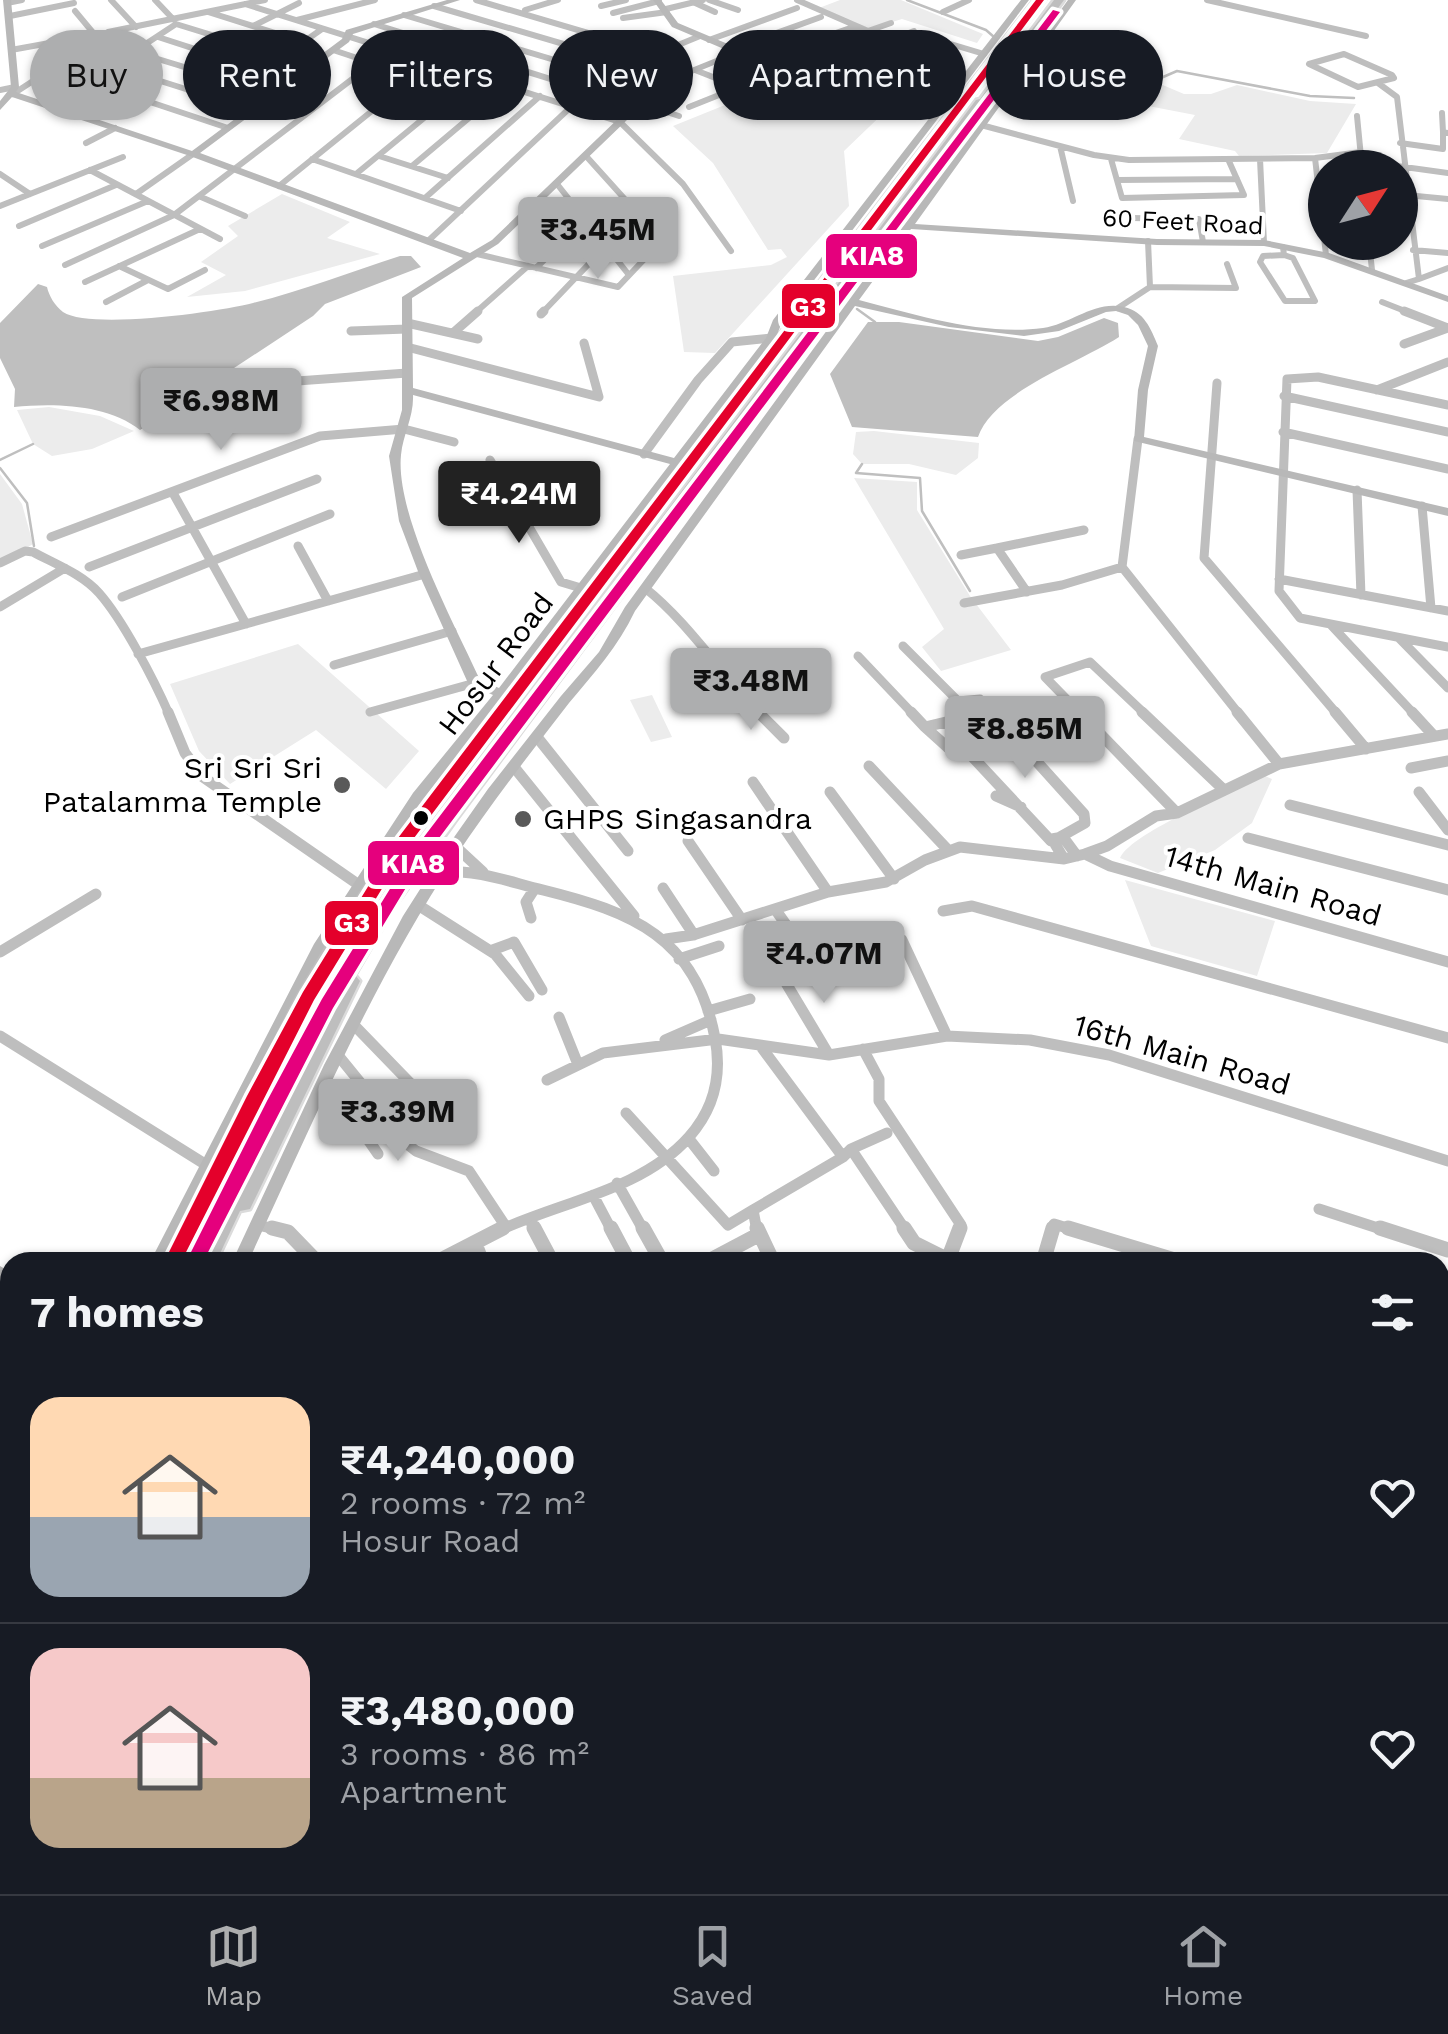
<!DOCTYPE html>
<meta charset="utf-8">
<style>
:root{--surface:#171b24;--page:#242831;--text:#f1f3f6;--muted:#9ea1a6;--line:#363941;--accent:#adaeaf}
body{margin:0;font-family:"Work Sans",sans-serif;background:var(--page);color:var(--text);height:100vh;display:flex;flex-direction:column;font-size:38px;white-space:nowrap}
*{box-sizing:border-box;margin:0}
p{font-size:32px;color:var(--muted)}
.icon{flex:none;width:55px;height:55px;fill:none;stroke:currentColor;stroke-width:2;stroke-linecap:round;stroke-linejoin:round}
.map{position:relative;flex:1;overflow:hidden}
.panel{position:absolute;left:0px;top:1252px;width:1450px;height:642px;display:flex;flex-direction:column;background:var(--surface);border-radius:30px 30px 0 0;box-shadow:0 2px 8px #0004}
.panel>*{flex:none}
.top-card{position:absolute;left:30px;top:30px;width:1390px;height:90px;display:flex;gap:20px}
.needle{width:65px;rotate:54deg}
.fabs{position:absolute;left:1308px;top:150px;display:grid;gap:20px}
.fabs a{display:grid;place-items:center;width:110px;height:110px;border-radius:50%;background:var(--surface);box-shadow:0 2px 8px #0004;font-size:50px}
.price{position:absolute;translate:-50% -85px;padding:0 22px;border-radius:10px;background:var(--accent);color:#111;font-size:32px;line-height:65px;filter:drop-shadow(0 2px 5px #0008)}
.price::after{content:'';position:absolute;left:50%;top:60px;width:30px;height:22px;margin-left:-15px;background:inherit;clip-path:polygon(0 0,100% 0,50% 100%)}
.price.active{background:#222;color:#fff}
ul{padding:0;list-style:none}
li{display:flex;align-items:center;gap:30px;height:250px;padding:0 30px}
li+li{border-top:2px solid var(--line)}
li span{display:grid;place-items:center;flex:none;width:280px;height:200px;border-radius:30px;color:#555}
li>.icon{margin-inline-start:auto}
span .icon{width:120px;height:120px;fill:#fffc;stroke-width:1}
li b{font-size:42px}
h2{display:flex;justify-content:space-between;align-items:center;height:120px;padding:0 30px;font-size:42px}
.pill{padding:0 35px;border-radius:45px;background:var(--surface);box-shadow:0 2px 8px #0004;font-size:35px;line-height:90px}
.pill.active{background:var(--accent);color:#111}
.menu{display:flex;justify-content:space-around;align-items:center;height:140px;border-top:2px solid var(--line);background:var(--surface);font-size:28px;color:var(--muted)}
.menu a{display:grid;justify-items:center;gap:5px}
.menu .active{color:var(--accent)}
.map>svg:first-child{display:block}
</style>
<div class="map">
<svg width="1448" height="1894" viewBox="0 0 1448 1894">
<rect width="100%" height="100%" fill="#fff"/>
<path fill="#ececec" d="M840,0H901L983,34L977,43L902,19L869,29L819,8Z
M1158,83L1184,94H1211L1237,85L1310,101L1356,104L1327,153L1239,156L1235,151L1179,139L1195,115L1117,100Z
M868,96L894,103L844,151L849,206L715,353L684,352L673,276L771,265L787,257L781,249L768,250L713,163L673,126L730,103L821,118Z
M282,194L350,222L327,238L380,254L245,291L187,297L226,275L201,262L238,236L228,226Z
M49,407L100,416L134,431L92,449L52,456L33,444L17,410Z
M874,431L979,443L978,458L956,475L909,464H862L853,454L856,432Z
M0,474L22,504L33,544L0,564Z
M854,478L917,482V510L970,596L1011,650L941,671L922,647L944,629Z
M298,644L419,751L386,789L316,730L230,784L199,751L170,684Z
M652,695L672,737L651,742L630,700Z
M1265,776L1272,779L1252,823L1215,850L1158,873L1120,858C1133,831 1234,792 1265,776Z
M1125,880L1275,921L1257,976L1151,946Z"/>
<path fill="#bfbfbf" d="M400,256H411L421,267L325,304L313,316L140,430C107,404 54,403 14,407L15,389L0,358V323L38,284L47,287C49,296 55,306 63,312C90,330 219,312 253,303C302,291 351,272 400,256Z
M1104,318L1118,323L1119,337C1079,363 993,392 978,437L852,427L830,374L868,322H899L1038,341L1058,337Z"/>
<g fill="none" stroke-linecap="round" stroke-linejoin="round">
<path stroke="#bfbfbf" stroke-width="2.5" d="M907,0L986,30L994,37
M1005,47L1029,70L1112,93H1126L1177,71L1310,96L1354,98
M857,309L875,322
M0,460L33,444
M862,464L856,473L920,478L922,511L970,591
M0,468L27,503L34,546"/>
<defs>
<path id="highway" d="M1034,0H1045L410,847L335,962L340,964L381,896L442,810L976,100L980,99L1054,0H1064L456,820L395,906L355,975L360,981L250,1209L240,1211L216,1262H194L198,1253L190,1250L183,1262H161L294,998L340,920L396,837ZM333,996L243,1177H242L332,996Z
M10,1578V1664L0,1668V1583Z
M10,1676V1720L0,1725V1681Z"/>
</defs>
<use href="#highway" stroke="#dbdbdb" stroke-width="5"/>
<path stroke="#bebebe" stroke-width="6" d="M111,0L136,27
M155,0L173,19
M476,0L656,53
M709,0L738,10
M797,0L868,31L891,23
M1207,0L1366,36
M693,2L715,12
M7,3L22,0
M245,4L620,122L683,184L731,251
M434,6L628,63
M601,6L626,0
M666,9L703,0
M525,10L558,0
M75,11L95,35
M208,12L304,42
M943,12L969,0
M613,13L659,1
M404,15L605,75
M10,16L74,3
M623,18L667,12
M297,20L375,0
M374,24L589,91
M253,26L299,3
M158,37L263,71
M709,40L797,8
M732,49L821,17
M11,50L99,34
M333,50L457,91
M135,52L273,94
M1344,54L1392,75L1394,78L1358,87L1309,64Z
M758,60L856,26
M113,66L252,110
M883,66L944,42L984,54
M51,69L228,128
M695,70L792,108
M799,75L914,31
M88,82L176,24L283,57
M1378,83L1397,97L1419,279L1406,283
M242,85L322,29
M0,90L15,87
M13,94L108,32L265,0
M639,103L679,116
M689,107L739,87
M1442,113L1443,132
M1357,116L1361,157
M981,125L1094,155L1129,160L1315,158L1361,152
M86,143L115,128
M1400,143L1443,149V132L1448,133
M1060,146L1073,201
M379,156L448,178
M586,156L631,206
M1315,158L1326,255
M312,159L461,211
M1111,159L1122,198L1244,195L1228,159
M1260,159L1264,243
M1361,161L1448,173
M412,166L507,86
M90,170L220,239
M0,174L30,194
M356,174L475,76
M1117,180L1237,179
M557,184L629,275
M279,186L414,77L474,36
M136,194L193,154
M1406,195L1448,199
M201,197L245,216
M425,198L540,96
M0,206L123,157
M1130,218L1199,219L1203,242
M19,226L116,185
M428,241L605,75L700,36
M1369,242L1372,270
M42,246L148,201
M1283,247L1284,255
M1413,250L1448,253
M477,254L618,287L652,251
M1284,255L1293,258L1315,301H1285L1260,262L1263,256Z
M65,265L174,215L372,64
M119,266L168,289L205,270
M536,268L585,220
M1419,279L1448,268
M85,282L200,229
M1150,287L1236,288L1227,264
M106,302L148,280
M1382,302L1410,313
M1118,308L1150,287L1148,241
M475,313L528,266
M542,313L627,224"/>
<path stroke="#bebebe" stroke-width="9" d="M1404,311L1448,328
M541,314L544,311
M407,323L478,339
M351,331L407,329
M453,333L478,311
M1404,344L1448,328
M407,347L599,397L584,343
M1217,383L1204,558L1337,714
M256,384L407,373
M1377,390L1448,362
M1284,396L1448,432
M1448,405L1318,377L1287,379L1279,591L1300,618L1448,647
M1283,432L1448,469
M1138,439L1122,567L1239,714
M644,454L698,380L732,342L771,338
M490,460L561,582L581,588
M1357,490L1361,595
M173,493L246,624
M1422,506L1431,608
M51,537L320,436L404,429L454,442
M298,546L328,601
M961,555L997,548
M0,563L25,551L33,552C55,564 82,574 99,593C123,620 154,680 169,714
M89,567L317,479
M1279,579L1448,611
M645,588C689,623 721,674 761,714
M1027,592L997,548L1084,530
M122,597L330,514
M964,603L1062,585L1122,567
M0,607L65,568
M1331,625L1414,714
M1399,638L1448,688
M903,646L958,701L980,699L994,714
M138,654L425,574
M858,656L913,714
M334,665L452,631
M370,712L475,683
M1081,714L1045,677L1090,662L1145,714"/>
<path stroke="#bebebe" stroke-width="11" d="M168,712L185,753L203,777L359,885
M758,712L784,738
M911,712L925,727
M992,712L1084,814L1085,823L1060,837
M1079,712L1177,813
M1142,712L1224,790
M1237,712L1279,764
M1335,712L1366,749
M1412,712L1434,736
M946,722L971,747L956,755L925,727Z
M537,737L628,851
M967,751L1051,841
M869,766L948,850
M514,767L634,916
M1411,768L1448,761
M753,782L828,892
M830,792L894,879
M1419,792L1448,830
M996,796L1021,807
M1290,805L1448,845
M1248,838L1448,890
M688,841L742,920
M456,847L483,872
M1085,854L1110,866L1448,962
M1064,859L1052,839L1063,837L1077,856
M439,871C482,871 503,880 543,890C632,912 696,937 715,1038C722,1075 714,1109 689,1137C642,1190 560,1202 498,1231
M663,888L694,935
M418,905L495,954L529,996
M775,909L822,976
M943,911L972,906L1448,1038
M531,918L526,902L535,888
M666,939L693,935L828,892L886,882L925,860L960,847L1064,859L1085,854L1107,846L1156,816L1177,813L1279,764L1448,734
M902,940L947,1036
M490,951L514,942L542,990
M0,952L96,894
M679,959L719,946
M783,978L829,1055
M708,1011L750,999
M559,1017L577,1062
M353,1024L414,1087
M0,1036L208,1166
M665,1040L711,1020
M762,1048L843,1157L851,1149L887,1133
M863,1049L879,1079V1101L961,1225L959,1231
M337,1054L394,1124L402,1140L416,1151L469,1171L506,1227
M326,1079L378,1154
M547,1080L603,1053L718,1039L829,1055L947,1036L1030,1040L1109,1055L1448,1161
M626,1113L728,1225L753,1210L757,1231
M689,1139L714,1171
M851,1149L906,1231
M617,1183L644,1231
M593,1195L612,1231
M1319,1209L1387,1231
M753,1210L843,1157
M530,1220L536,1231
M258,1225L283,1231
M1052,1231L1054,1224L1077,1231"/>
<path stroke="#bebebe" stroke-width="15" d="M272,1228L288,1232L317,1262
M534,1228L552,1262
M611,1228L629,1262
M643,1228L662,1262
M757,1228L773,1262
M904,1228L914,1243L948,1260
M1068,1228L1181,1262
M1380,1228L1448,1250
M475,1244L482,1262
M437,1262L503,1228
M707,1262L758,1235
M947,1262L960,1228
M1043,1262L1053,1228
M1440,1340L1448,1343
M0,1413L10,1409
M1440,1416L1448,1419
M0,1491L10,1488
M1440,1495L1448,1498
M1440,1619L1448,1621
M1440,1799L1448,1745
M1440,1861L1448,1865
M504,1885L509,1894
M608,1885L613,1894
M769,1885L774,1894
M1007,1885L1012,1894
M1207,1885L1230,1894
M865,1894L872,1885
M1427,1894L1428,1885"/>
<path fill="#b8b8b8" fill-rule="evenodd" d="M3,0H11L19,87L16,92L192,151L342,39L346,30L447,0H460L353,34L349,42L200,153L470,253L492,240L648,90L674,75L731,52L672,27L653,0H661L678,23L775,64L942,102L1021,0H1029L950,104L955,105V109L946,108L782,322L775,340L684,461L689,464L687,466L679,467L506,697L423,799L325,951L168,1262H150L314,944L413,793L493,695L468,683L419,574L399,521L389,456L402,410V297L463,258L190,156L12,97L0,110V101L11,87ZM738,55L769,68L938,107L773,320L766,338L674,458L413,388L412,298L498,244L654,94L680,79ZM413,395L670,464L499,688L480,680C455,625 395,515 401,455C403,434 414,417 413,395Z
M1068,0H1076L915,224L1157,239L1264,240L1329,253L1448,296V302L1324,258L1264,246L1157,245L911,229L859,300C917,315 983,336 1043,328C1071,324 1095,300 1124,307C1144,311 1151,329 1158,346L1148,390L1144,437L1448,508V516L1134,441L1138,390L1148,346L1138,325L1128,315L1116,311L1106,312L1059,331L1024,336L949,327L855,306L635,611C618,647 594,673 569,703C530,753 491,804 456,856C372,983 312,1124 248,1262H232L324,1065L403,916L445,850L488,789L561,696L599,652L625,607Z
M0,1266L10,1272V1292L0,1286Z
M10,1549V1580L7,1586L0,1589V1558L3,1552Z
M10,1740V1773L7,1778L0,1782V1748L3,1743Z
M196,1885H218L219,1894H197Z"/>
<use href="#highway" fill="#bebebe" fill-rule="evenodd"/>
<defs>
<path id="bus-1" d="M1036,0H1044L408,846L314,1000L181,1262H164L247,1096L303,992L398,838Z"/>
<path id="bus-2" d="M1053,10L1060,12L424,858L333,1008L203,1262H186L267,1101L322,999L414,850Z"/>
</defs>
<use href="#bus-1" stroke="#fff" stroke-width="7"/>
<use href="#bus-2" stroke="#fff" stroke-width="7"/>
<use href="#bus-1" fill="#e4002b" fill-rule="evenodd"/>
<use href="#bus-2" fill="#e5007d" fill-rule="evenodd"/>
</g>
<g fill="#595959" stroke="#fff" stroke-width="4">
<circle cx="342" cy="785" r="10"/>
<circle cx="523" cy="819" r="10"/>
</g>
<circle fill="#000" stroke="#fff" stroke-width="4" cx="421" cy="818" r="9"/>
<g text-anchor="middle" stroke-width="8" stroke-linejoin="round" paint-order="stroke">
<g font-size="25" fill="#000" stroke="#fff">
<text transform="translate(1183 221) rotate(3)" y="9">60 Feet Road</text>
</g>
<g font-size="30" fill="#000" stroke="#fff">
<text transform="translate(496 664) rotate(-53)" y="10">Hosur Road</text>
<text transform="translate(1273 886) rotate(16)" y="10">14th Main Road</text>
<text transform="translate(1182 1055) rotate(16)" y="10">16th Main Road</text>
</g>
<g font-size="30" fill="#000" stroke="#fff" text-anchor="end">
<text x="322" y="778">Sri Sri Sri<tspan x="322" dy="34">Patalamma Temple</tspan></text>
<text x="543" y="829" text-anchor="start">GHPS Singasandra</text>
</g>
</g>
<g stroke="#fff" stroke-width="4">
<rect x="824" y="232" width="95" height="48" rx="10" fill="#e5007d"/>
<rect x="780" y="282" width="57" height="48" rx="10" fill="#e4002b"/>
<rect x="366" y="839" width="95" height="48" rx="10" fill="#e5007d"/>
<rect x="323" y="899" width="57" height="48" rx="10" fill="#e4002b"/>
</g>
<g font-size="28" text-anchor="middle" font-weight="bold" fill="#fff">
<text x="872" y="265">KIA8</text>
<text x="808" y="316">G3</text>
<text x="413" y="873">KIA8</text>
<text x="352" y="932">G3</text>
</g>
</svg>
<div class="fabs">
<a><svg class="needle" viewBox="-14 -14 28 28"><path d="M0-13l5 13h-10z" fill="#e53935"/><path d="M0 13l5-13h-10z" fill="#9ea1a6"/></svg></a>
</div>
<b class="price" style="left:598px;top:282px">₹3.45M</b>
<b class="price" style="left:221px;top:453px">₹6.98M</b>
<b class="price active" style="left:519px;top:546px">₹4.24M</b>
<b class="price" style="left:751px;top:733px">₹3.48M</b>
<b class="price" style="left:1025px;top:781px">₹8.85M</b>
<b class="price" style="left:824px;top:1006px">₹4.07M</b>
<b class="price" style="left:398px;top:1164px">₹3.39M</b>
<div class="top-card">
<a class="pill active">Buy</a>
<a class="pill">Rent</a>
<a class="pill">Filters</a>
<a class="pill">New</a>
<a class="pill">Apartment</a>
<a class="pill">House</a>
</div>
<section class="panel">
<h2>7 homes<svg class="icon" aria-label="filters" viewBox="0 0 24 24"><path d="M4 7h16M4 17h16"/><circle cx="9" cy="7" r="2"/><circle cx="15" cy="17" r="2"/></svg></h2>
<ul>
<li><span style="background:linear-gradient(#ffd9b3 60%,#9aa5b1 0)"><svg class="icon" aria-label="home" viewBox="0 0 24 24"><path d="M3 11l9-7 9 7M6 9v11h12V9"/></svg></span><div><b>₹4,240,000</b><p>2 rooms · 72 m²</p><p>Hosur Road</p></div><svg class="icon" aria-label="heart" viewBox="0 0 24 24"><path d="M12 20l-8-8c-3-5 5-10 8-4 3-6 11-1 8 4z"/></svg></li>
<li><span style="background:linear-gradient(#f6c9c9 65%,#b9a48a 0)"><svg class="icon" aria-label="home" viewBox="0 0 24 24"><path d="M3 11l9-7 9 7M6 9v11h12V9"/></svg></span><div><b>₹3,480,000</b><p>3 rooms · 86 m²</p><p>Apartment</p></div><svg class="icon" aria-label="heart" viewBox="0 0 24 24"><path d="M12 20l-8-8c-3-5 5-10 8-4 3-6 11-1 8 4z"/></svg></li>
</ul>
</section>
</div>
<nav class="menu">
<a class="active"><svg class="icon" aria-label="map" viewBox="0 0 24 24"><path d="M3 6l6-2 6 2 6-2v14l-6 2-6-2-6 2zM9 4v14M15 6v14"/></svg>Map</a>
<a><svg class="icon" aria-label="saved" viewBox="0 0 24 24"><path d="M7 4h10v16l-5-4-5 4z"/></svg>Saved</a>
<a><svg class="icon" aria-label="home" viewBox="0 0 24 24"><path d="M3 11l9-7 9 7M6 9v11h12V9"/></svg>Home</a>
</nav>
